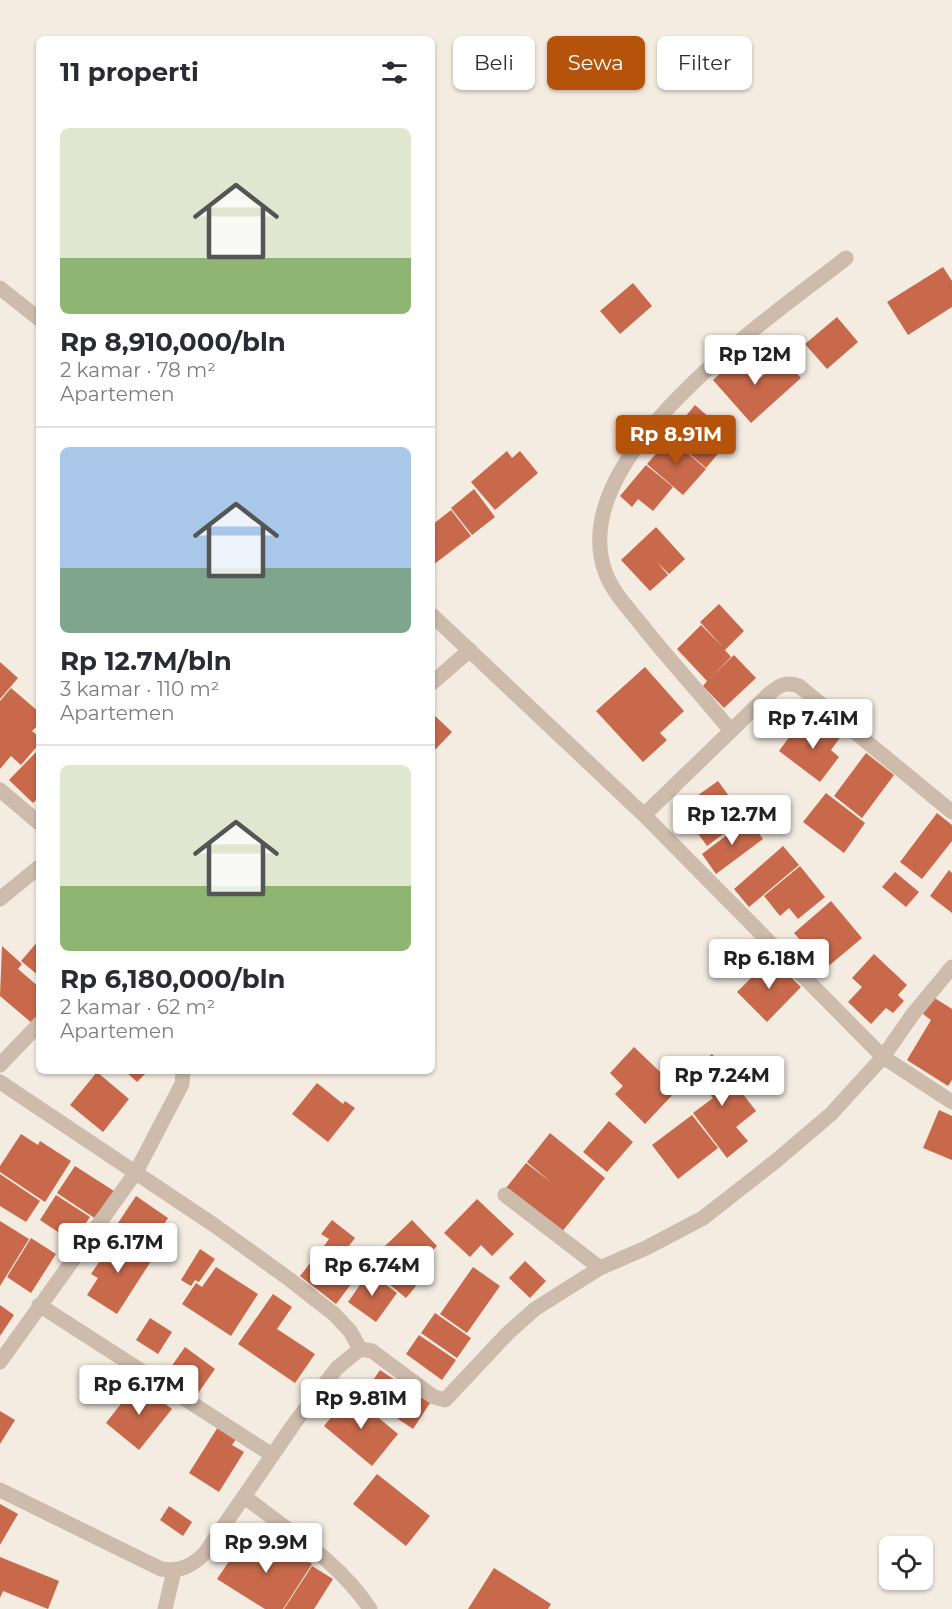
<!DOCTYPE html>
<html lang="id">
<meta charset="utf-8">
<style>
:root{--surface:#fff;--page:#f2f2f3;--text:#2b2b33;--muted:#7c7c81;--line:#e1e1e2;--accent:#b45309}
body{margin:0;font-family:Montserrat,sans-serif;background:var(--page);color:var(--text);height:100vh;display:flex;flex-direction:column;font-size:22px;white-space:nowrap}
*{box-sizing:border-box;margin:0}
p{font-size:20px;color:var(--muted)}
.icon{flex:none;width:33px;height:33px;fill:none;stroke:currentColor;stroke-width:2;stroke-linecap:round;stroke-linejoin:round}
.map{position:relative;flex:1;overflow:hidden}
.panel{position:absolute;left:36px;top:36px;width:399px;height:1038px;display:flex;flex-direction:column;background:var(--surface);border-radius:9px;box-shadow:0 2px 4px #0004}
.panel>*{flex:none}
.top-card{position:absolute;left:453px;top:36px;width:408px;height:54px;display:flex;gap:12px}
.fabs{position:absolute;left:879px;top:1536px;display:grid;gap:12px}
.fabs a{display:grid;place-items:center;width:54px;height:54px;border-radius:9px;background:var(--surface);box-shadow:0 2px 4px #0004;font-size:30px}
.price{position:absolute;translate:-50% -51px;padding:0 14px;border-radius:6px;background:#fff;color:#222;font-size:20px;line-height:39px;filter:drop-shadow(0 2px 3px #0008)}
.price::after{content:'';position:absolute;left:50%;top:36px;width:18px;height:14px;margin-left:-9px;background:inherit;clip-path:polygon(0 0,100% 0,50% 100%)}
.price.current{background:var(--accent);color:#fff}
ul{padding:0;list-style:none}
li{display:grid;align-content:center;gap:12px;height:318px;padding:0 24px}
li+li{border-top:2px solid var(--line)}
li span{display:grid;place-items:center;height:186px;border-radius:9px;color:#555}
li>.icon{margin-inline-start:auto}
span .icon{width:108px;height:108px;fill:#fffc;stroke-width:1}
li b{font-size:26px}
h2{display:flex;justify-content:space-between;align-items:center;height:72px;padding:0 24px;font-size:26px}
.pill{padding:0 21px;border-radius:9px;background:var(--surface);box-shadow:0 2px 4px #0004;font-size:21px;line-height:54px}
.pill.current{background:var(--accent);color:#fff}
.map>svg:first-child{display:block}
</style>
<div class="map">
<svg width="952" height="1609" viewBox="0 0 952 1609">
<rect width="100%" height="100%" fill="#f4ebe1"/>
<path fill="#c8694b" d="M943,267L952,281V307L908,335L887,302Z
M633,283L652,306L620,334L600,311Z
M837,317L858,342L827,369L805,344Z
M741,355L760,378L783,359L801,378L751,423L713,380Z
M695,405L732,437L706,468L669,436Z
M670,438L706,469L683,495L647,464Z
M507,451L512,458L520,451L538,473L495,510L471,482Z
M646,465L673,487L653,511L638,499L632,507L620,496Z
M474,489L495,517L472,535L451,508Z
M451,510L471,536L433,565L432,525Z
M656,527L685,559L669,574L657,562L668,575L650,591L621,560Z
M719,604L744,631L725,650L731,657L710,678L734,655L756,678L724,708L703,686L707,681L677,649L701,625L723,647L700,622Z
M0,662L18,678L0,699Z
M645,667L684,711L660,733L667,740L643,762L596,711Z
M11,688L39,712V724L32,731L39,737V744L21,765L11,756L0,769V701Z
M432,713L452,732L432,753Z
M823,721L842,735L831,750L839,757L820,782L779,751L798,725L811,736Z
M39,749V797L33,803L9,780Z
M866,753L894,775L862,818L834,796Z
M718,781L745,818L707,846L686,817L693,811L687,803Z
M826,793L865,823L844,853L803,822Z
M937,813L952,825V841L922,879L900,862Z
M748,819L763,839L716,874L702,854Z
M783,846L799,865L749,907L734,889Z
M800,866L825,897L798,919L789,908L780,916L764,896Z
M949,870L952,873V913L930,896Z
M895,872L919,892L906,907L882,887Z
M831,901L862,938L825,969L794,933Z
M39,940V976L21,961Z
M2,946L22,964L18,969L39,987V1017L33,1024L0,996Z
M874,954L907,985L898,995L904,1001L893,1013L886,1008L871,1024L848,1002L862,987L852,978Z
M771,958L801,987L767,1022L737,992Z
M933,997L952,1009V1080L948,1086L907,1060L931,1020L923,1014Z
M634,1047L678,1089L645,1124L615,1094L623,1086L610,1073Z
M712,1054L756,1111L736,1127L748,1141L727,1158L693,1113L713,1098L691,1070Z
M125,1071H148L137,1082Z
M97,1072L129,1099L103,1132L70,1105Z
M317,1083L343,1104L345,1101L355,1108L328,1142L292,1114Z
M939,1110L952,1116V1160L923,1148Z
M692,1115L718,1148L678,1179L652,1145Z
M609,1121L633,1142L607,1172L583,1152Z
M550,1133L605,1178L561,1233L506,1188L526,1163L552,1183L527,1162Z
M21,1134L38,1145L40,1141L71,1161L45,1202L0,1172V1166Z
M75,1166L114,1191L96,1219L57,1193Z
M0,1174L40,1201L26,1222L0,1206Z
M56,1195L90,1217L73,1242L40,1220Z
M136,1196L168,1218L148,1248L116,1226Z
M477,1199L514,1234L492,1256L481,1245L470,1257L444,1233Z
M332,1220L355,1238L345,1251L364,1267L336,1304L300,1276L318,1253L347,1275L319,1253L329,1239L321,1234Z
M412,1220L437,1246L411,1272L385,1246Z
M0,1221L29,1239L0,1286Z
M117,1235L153,1258L117,1314L87,1295L98,1278L91,1274Z
M31,1238L56,1254L31,1293L7,1277Z
M200,1249L215,1259L199,1282L195,1280L191,1286L181,1280Z
M381,1257L416,1286L406,1298L371,1269Z
M525,1261L546,1281L530,1298L509,1278Z
M216,1267L258,1294L231,1336L182,1304L196,1283L202,1287Z
M473,1267L500,1286L467,1333L440,1314Z
M369,1272L397,1293L376,1322L348,1302Z
M273,1294L292,1307L277,1329L315,1354L295,1383L238,1344Z
M0,1305L14,1315L0,1336Z
M435,1313L471,1338L457,1358L421,1333Z
M150,1318L172,1332L158,1354L136,1340Z
M419,1335L456,1360L442,1380L406,1354Z
M185,1347L215,1369L194,1399L164,1377Z
M380,1370L430,1403L413,1429L363,1395Z
M138,1382L172,1409L139,1450L106,1423Z
M350,1394L398,1434L372,1466L324,1426Z
M0,1411L15,1420L0,1444Z
M218,1427L236,1439L232,1445L244,1452L219,1492L189,1473Z
M377,1474L430,1516L406,1546L353,1504Z
M0,1504L18,1514L0,1545Z
M169,1506L192,1522L183,1536L160,1520Z
M267,1535L312,1564L283,1609H265L217,1579L238,1548L253,1557Z
M0,1557L59,1581L48,1609L3,1591L0,1598Z
M312,1566L333,1579L314,1609H284Z
M494,1568L551,1604L548,1609H468Z"/>
<g fill="none" stroke-linecap="round" stroke-linejoin="round">
<path stroke="#cdbbac" stroke-width="15" d="M0,288L39,319
M432,615L644,815L883,1057L952,1102
M432,683L470,650
M731,731C701,694 669,660 640,623C628,608 613,592 606,574C561,458 769,319 846,258
M0,790L39,823
M644,815L768,695C778,686 785,681 799,686L952,812
M0,899L39,867
M0,1065L39,1024
M0,1082L214,1225L289,1279L334,1314L350,1331L360,1349
M505,1195L600,1268
M39,1305L272,1455
M0,1362L136,1172L182,1084L183,1071
M0,1490L161,1569C180,1572 192,1566 205,1553L296,1421L337,1368L360,1349L372,1351L434,1397L445,1400L508,1333L535,1309L600,1268L646,1248L703,1218L777,1160L831,1114L883,1057L913,1014L952,967
M245,1497C288,1531 340,1562 370,1609
M165,1609L174,1571"/>
</g>
</svg>
<div class="fabs">
<a><svg class="icon" aria-label="locate" viewBox="0 0 24 24"><circle cx="12" cy="12" r="6"/><path d="M12 2v4M12 18v4M2 12h4M18 12h4"/></svg></a>
</div>
<b class="price" style="left:755px;top:386px">Rp 12M</b>
<b class="price current" style="left:676px;top:466px">Rp 8.91M</b>
<b class="price" style="left:813px;top:750px">Rp 7.41M</b>
<b class="price" style="left:732px;top:846px">Rp 12.7M</b>
<b class="price" style="left:769px;top:990px">Rp 6.18M</b>
<b class="price" style="left:722px;top:1107px">Rp 7.24M</b>
<b class="price" style="left:118px;top:1274px">Rp 6.17M</b>
<b class="price" style="left:372px;top:1297px">Rp 6.74M</b>
<b class="price" style="left:139px;top:1416px">Rp 6.17M</b>
<b class="price" style="left:361px;top:1430px">Rp 9.81M</b>
<b class="price" style="left:266px;top:1574px">Rp 9.9M</b>
<div class="top-card">
<a class="pill">Beli</a>
<a class="pill current">Sewa</a>
<a class="pill">Filter</a>
</div>
<section class="panel">
<h2>11 properti<svg class="icon" aria-label="filters" viewBox="0 0 24 24"><path d="M4 7h16M4 17h16"/><circle cx="9" cy="7" r="2"/><circle cx="15" cy="17" r="2"/></svg></h2>
<ul>
<li><span style="background:linear-gradient(#dfe7d0 70%,#8fb573 0)"><svg class="icon" aria-label="home" viewBox="0 0 24 24"><path d="M3 11l9-7 9 7M6 9v11h12V9"/></svg></span><div><b>Rp 8,910,000/bln</b><p>2 kamar · 78 m²</p><p>Apartemen</p></div></li>
<li><span style="background:linear-gradient(#a9c7e8 65%,#7fa58c 0)"><svg class="icon" aria-label="home" viewBox="0 0 24 24"><path d="M3 11l9-7 9 7M6 9v11h12V9"/></svg></span><div><b>Rp 12.7M/bln</b><p>3 kamar · 110 m²</p><p>Apartemen</p></div></li>
<li><span style="background:linear-gradient(#dfe7d0 65%,#8fb573 0)"><svg class="icon" aria-label="home" viewBox="0 0 24 24"><path d="M3 11l9-7 9 7M6 9v11h12V9"/></svg></span><div><b>Rp 6,180,000/bln</b><p>2 kamar · 62 m²</p><p>Apartemen</p></div></li>
</ul>
</section>
</div>
